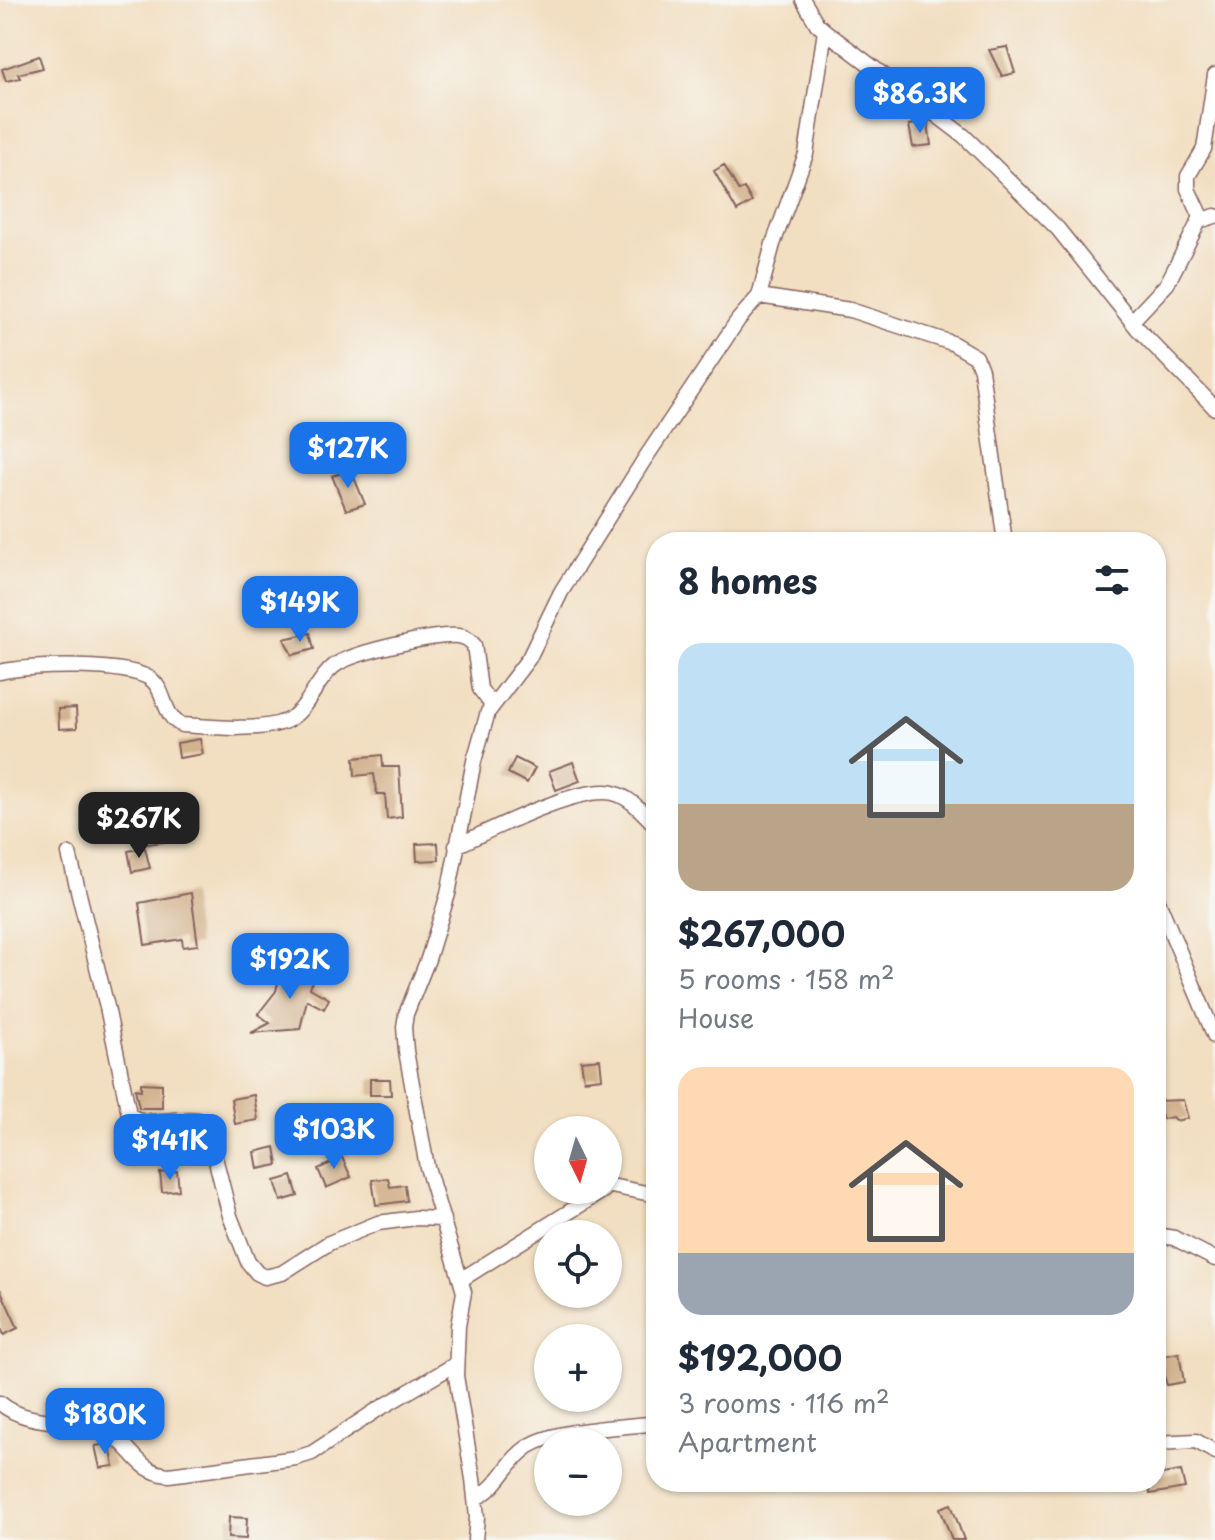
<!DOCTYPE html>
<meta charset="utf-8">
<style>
:root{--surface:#fff;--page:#f6f6f7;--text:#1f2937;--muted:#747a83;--accent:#1a73e8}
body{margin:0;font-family:"Playpen Sans",sans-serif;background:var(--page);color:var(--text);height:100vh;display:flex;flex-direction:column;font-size:30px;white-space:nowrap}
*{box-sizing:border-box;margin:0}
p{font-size:26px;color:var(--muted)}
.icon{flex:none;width:44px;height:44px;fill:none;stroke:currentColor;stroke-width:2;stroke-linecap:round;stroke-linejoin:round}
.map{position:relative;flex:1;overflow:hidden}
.sheet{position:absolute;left:646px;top:532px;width:520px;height:960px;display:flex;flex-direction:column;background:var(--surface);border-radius:32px;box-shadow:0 2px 6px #0004}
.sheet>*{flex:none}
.needle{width:52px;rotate:175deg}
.fabs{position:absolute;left:534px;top:1116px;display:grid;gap:16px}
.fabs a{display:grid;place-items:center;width:88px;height:88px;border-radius:50%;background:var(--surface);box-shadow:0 2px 6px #0004;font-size:40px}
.price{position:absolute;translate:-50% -68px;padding:0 18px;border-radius:16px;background:var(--accent);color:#fff;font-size:26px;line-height:52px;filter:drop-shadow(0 2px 4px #0008)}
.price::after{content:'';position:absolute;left:50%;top:48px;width:24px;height:18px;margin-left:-12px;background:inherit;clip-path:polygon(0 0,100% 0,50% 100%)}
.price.selected{background:#222;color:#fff}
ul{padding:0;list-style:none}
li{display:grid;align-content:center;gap:16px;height:424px;padding:0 32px}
li span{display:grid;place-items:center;height:248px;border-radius:24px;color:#555}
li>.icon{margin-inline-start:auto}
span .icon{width:144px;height:144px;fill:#fffc;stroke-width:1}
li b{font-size:34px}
h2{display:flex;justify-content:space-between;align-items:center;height:96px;padding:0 32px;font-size:34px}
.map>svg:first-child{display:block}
</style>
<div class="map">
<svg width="1215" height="1540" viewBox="0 0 1215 1540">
<rect width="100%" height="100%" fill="#f6f6f2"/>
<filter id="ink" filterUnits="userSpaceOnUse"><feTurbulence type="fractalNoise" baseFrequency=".0125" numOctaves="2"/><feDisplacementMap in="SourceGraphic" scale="16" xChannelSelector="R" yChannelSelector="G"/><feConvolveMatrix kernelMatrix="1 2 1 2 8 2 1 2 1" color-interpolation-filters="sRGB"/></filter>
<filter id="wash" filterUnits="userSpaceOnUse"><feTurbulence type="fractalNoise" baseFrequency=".006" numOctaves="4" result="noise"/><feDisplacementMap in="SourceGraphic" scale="32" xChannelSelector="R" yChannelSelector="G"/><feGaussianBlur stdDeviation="1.8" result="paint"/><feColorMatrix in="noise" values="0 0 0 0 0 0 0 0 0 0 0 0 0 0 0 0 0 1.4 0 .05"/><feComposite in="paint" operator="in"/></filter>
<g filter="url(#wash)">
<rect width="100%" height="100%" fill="#f2dec0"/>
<g id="blocks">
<path fill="#d3b38e" d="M1007,47L1015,73L1002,76L989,50Z
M39,56L43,68L18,74L20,78L6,81L2,69Z
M928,122L931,145L913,147L909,125Z
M724,165L739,191L744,188L752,202L737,211L714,171Z
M351,470L365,504L346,510L332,476Z
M310,633L314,649L292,655L284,639Z
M76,708L77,728L59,729L58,709Z
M200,739L203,754L179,758L177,743Z
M382,755L383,767H399L402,817L387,819L385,794H377L374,774L355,776L354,758Z
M515,758L535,768L527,783L508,773Z
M573,762L580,781L556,790L549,771Z
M162,809L165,830H171L172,841L140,845L136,813Z
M438,843L439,860L417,861L416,844Z
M145,848L150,868L132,872L128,851Z
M191,893L198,945L183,947L182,939L145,945L139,903Z
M282,966L314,974L310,988L329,999L324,1009L307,1000L300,1029L251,1033L270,1023L258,1014L276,991Z
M600,1059L602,1078L584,1080L581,1061Z
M370,1079H390L391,1095H370Z
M141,1083L162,1084V1108H139L135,1089L141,1090Z
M254,1095L258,1120L235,1124L231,1099Z
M1183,1100L1188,1118L1176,1121L1172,1117L1163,1119L1156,1101Z
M275,1147L278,1165L258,1169L255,1152Z
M340,1153L351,1177L326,1188L318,1169L331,1163L328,1158Z
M177,1171L179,1190L162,1192L160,1173Z
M292,1176L298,1196L281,1201L275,1181Z
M388,1178L390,1187L405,1185L407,1201L376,1205L372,1180Z
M0,1289L18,1328L4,1335L0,1326Z
M1179,1353L1184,1382L1167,1385L1161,1366L1163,1365L1162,1356Z
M107,1444L110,1446L114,1466L100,1468L95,1446Z
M1181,1471L1185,1488L1150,1494L1148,1482H1156V1475Z
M951,1504L964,1540H952L940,1508Z
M229,1517L247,1518L246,1539L228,1538Z"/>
</g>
</g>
<g filter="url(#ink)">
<use href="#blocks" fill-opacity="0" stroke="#85625f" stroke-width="2"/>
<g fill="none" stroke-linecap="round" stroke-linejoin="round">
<defs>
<path id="street" d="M825,31L964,136L1058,229L1137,328L1215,408
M1202,219L1188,189V176L1204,149L1215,75
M759,296L850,310L952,343L976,357L981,370L1005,542
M1132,321L1167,284L1199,221L1215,216
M0,672C28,665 131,662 152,680C167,693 162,716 182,725C210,727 260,732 286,721C308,711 315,681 334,666C352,652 436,634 459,636C466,637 470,640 474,645L480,689L492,705
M456,846C489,831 578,785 613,793C631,797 644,814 656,826
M69,854L107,1007L129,1114C146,1130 184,1113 206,1122L230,1216L248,1262L257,1273L265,1277L282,1273L329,1243L378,1223L416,1218L443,1219
M1156,896L1215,1037
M611,1186L656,1195
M1156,1235L1174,1238L1215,1259
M462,1279L604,1190
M0,1403C31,1429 73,1416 108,1433C134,1446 136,1472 169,1475L296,1458L312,1453L377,1410L456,1364
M1156,1443L1196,1441L1215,1452
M475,1498C500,1488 507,1460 528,1447C557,1428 621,1428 656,1423
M475,1540L477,1517L473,1479L456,1376L458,1326L464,1292L427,1167L406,1051L404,1027L406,1014L428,959L448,894L474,761L488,712L529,658L561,592L644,460L738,320L759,296L773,244L806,154L825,31L817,24L803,0"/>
</defs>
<use href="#street" stroke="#85625f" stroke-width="17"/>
<use href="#street" stroke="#fff" stroke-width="14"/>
</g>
</g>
</svg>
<div class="fabs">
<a><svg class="needle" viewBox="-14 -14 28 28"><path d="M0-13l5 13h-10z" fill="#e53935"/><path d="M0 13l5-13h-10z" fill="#747a83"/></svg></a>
<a><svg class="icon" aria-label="locate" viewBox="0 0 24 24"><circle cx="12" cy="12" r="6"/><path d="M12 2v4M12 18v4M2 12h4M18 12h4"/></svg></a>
<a>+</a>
<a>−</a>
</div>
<b class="price" style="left:920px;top:135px">$86.3K</b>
<b class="price" style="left:348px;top:490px">$127K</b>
<b class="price" style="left:300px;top:644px">$149K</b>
<b class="price selected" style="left:139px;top:860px">$267K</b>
<b class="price" style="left:290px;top:1001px">$192K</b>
<b class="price" style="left:334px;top:1171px">$103K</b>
<b class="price" style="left:170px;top:1182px">$141K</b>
<b class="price" style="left:105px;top:1456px">$180K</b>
<section class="sheet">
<h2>8 homes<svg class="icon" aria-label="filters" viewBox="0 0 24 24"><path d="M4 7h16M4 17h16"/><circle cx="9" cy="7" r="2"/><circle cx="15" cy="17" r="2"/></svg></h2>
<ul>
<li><span style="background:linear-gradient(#bfe0f5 65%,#b9a48a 0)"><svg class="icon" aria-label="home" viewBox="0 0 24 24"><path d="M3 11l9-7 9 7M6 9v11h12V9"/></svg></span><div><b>$267,000</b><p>5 rooms · 158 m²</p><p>House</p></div></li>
<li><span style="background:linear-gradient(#ffd9b3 75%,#9aa5b1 0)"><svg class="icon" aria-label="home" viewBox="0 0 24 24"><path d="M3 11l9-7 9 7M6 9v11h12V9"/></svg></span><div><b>$192,000</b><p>3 rooms · 116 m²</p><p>Apartment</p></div></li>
</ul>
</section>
</div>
